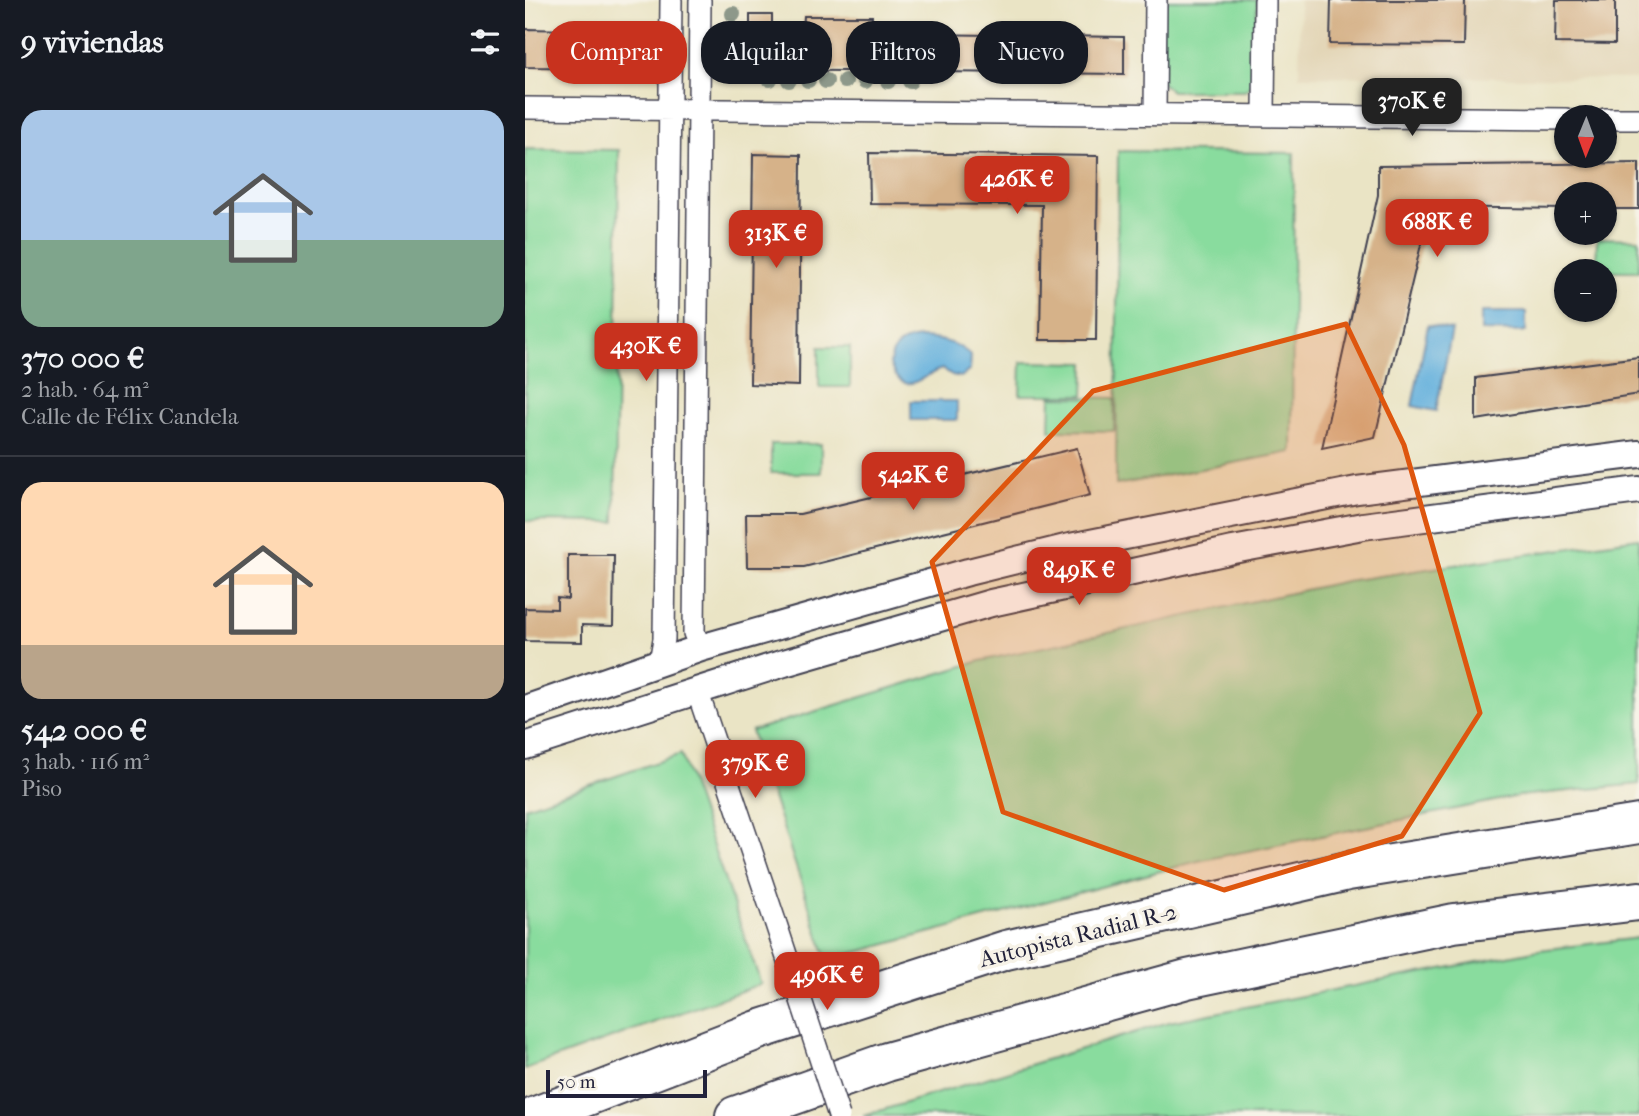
<!DOCTYPE html>
<html lang="es">
<meta charset="utf-8">
<style>
:root{--surface:#171b24;--page:#242831;--text:#f1f3f6;--muted:#9ea1a6;--line:#363941;--accent:#c8321e}
body{margin:0;font-family:"IM FELL French Canon",serif;background:var(--page);color:var(--text);height:100vh;display:flex;flex-direction:column;font-size:26px;white-space:nowrap}
*{box-sizing:border-box;margin:0}
p{font-size:23px;color:var(--muted)}
.icon{flex:none;width:38px;height:38px;fill:none;stroke:currentColor;stroke-width:2;stroke-linecap:round;stroke-linejoin:round}
.map{position:relative;flex:1;overflow:hidden}
.drawer{display:flex;flex-direction:column;background:var(--surface);width:525px}
.drawer>*{flex:none}
.banner{position:absolute;left:21px;top:21px;width:665px;height:63px;display:flex;gap:14px}
.needle{width:46px;rotate:181deg}
.tools{position:absolute;left:1029px;top:105px;display:grid;gap:14px}
.tools a{display:grid;place-items:center;width:63px;height:63px;border-radius:50%;background:var(--surface);box-shadow:0 2px 5px #0004;font-size:35px}
.scale{position:absolute;left:21px;bottom:18px;width:161px;box-sizing:border-box;padding-left:7px;border:4px solid #22223b;border-top:0;font-size:19px;line-height:24px;white-space:nowrap;color:#22223b;-webkit-text-stroke:5px #f7f3e8;paint-order:stroke}
.price{position:absolute;translate:-50% -60px;padding:0 16px;border-radius:14px;background:var(--accent);color:#fff;font-size:23px;line-height:46px;filter:drop-shadow(0 2px 4px #0008)}
.price::after{content:'';position:absolute;left:50%;top:42px;width:21px;height:16px;margin-left:-10px;background:inherit;clip-path:polygon(0 0,100% 0,50% 100%)}
.price.current{background:#222;color:#fff}
ul{padding:0;list-style:none}
li{display:grid;align-content:center;gap:14px;height:371px;padding:0 21px}
li+li{border-top:2px solid var(--line)}
li span{display:grid;place-items:center;height:217px;border-radius:21px;color:#555}
li>.icon{margin-inline-start:auto}
span .icon{width:126px;height:126px;fill:#fffc;stroke-width:1}
li b{font-size:30px}
h2{display:flex;justify-content:space-between;align-items:center;height:84px;padding:0 21px;font-size:30px}
.chip{padding:0 24px;border-radius:28px;background:var(--surface);box-shadow:0 2px 5px #0004;font-size:24px;line-height:63px}
.chip.current{background:var(--accent);color:#fff}
main{display:flex;flex:1;min-height:0}
.map>svg:first-child{display:block}
</style>
<main>
<section class="drawer">
<h2>9 viviendas<svg class="icon" aria-label="filters" viewBox="0 0 24 24"><path d="M4 7h16M4 17h16"/><circle cx="9" cy="7" r="2"/><circle cx="15" cy="17" r="2"/></svg></h2>
<ul>
<li><span style="background:linear-gradient(#a9c7e8 60%,#7fa58c 0)"><svg class="icon" aria-label="home" viewBox="0 0 24 24"><path d="M3 11l9-7 9 7M6 9v11h12V9"/></svg></span><div><b>370 000 €</b><p>2 hab. · 64 m²</p><p>Calle de Félix Candela</p></div></li>
<li><span style="background:linear-gradient(#ffd9b3 75%,#b9a48a 0)"><svg class="icon" aria-label="home" viewBox="0 0 24 24"><path d="M3 11l9-7 9 7M6 9v11h12V9"/></svg></span><div><b>542 000 €</b><p>3 hab. · 116 m²</p><p>Piso</p></div></li>
</ul>
</section>
<div class="map">
<svg width="1114" height="1116" viewBox="0 0 1114 1116">
<rect width="100%" height="100%" fill="#f7f3e8"/>
<filter id="ink" filterUnits="userSpaceOnUse"><feTurbulence type="fractalNoise" baseFrequency=".0143" numOctaves="2"/><feDisplacementMap in="SourceGraphic" scale="14" xChannelSelector="R" yChannelSelector="G"/><feConvolveMatrix kernelMatrix="1 2 1 2 8 2 1 2 1" color-interpolation-filters="sRGB"/></filter>
<filter id="wash" filterUnits="userSpaceOnUse"><feTurbulence type="fractalNoise" baseFrequency=".00686" numOctaves="4" result="noise"/><feDisplacementMap in="SourceGraphic" scale="28" xChannelSelector="R" yChannelSelector="G"/><feGaussianBlur stdDeviation="1.57" result="paint"/><feColorMatrix in="noise" values="0 0 0 0 0 0 0 0 0 0 0 0 0 0 0 0 0 1.4 0 .05"/><feComposite in="paint" operator="in"/></filter>
<g filter="url(#wash)">
<rect width="100%" height="100%" fill="#eae4c5"/>
<path fill="#e3d6b7" d="M775,0H1114V79L774,76Z"/>
<path fill="#89dc9e" stroke="#567f6c" stroke-width="2" d="M636,0H732L731,80L720,91H646L635,81Z
M0,149L94,150L90,522L0,521Z
M593,151L769,153L767,452L591,485Z
M1072,238L1114,239V271H1071Z
M294,347H325V387H294Z
M496,362L560,363L559,395H495Z
M526,397L590,398L589,431L525,430Z
M246,444H296V473H246Z
M1114,538V784L994,796L673,861L302,960L226,731L455,661L821,581Z
M156,754L236,984L0,1069V807Z
M1114,938V1116H338L644,1022L1014,950Z"/>
<path fill="#63b0dd" stroke="#42698c" stroke-width="2" d="M956,312H1001V332L956,331Z
M903,325L927,330L911,411L887,406Z
M396,338C414,339 433,342 446,356L445,370L436,377L427,375L418,369C399,372 379,403 365,364C367,345 378,339 396,338Z
M386,401H432V420H386Z"/>
<g id="blocks">
<path fill="#d6b289" d="M806,0H940L939,45L805,44Z
M1031,0H1090V44L1030,43Z
M225,15H247V30H278L279,16H347V26L398,27V34L599,37V74L225,70Z
M0,29L96,31V68L0,67Z
M344,153L573,156L571,340H515L517,205L345,204Z
M228,154L276,155L274,386L225,384Z
M1114,163V209H1080V194H1041V209L905,207L850,437L797,448L853,195V166Z
M1114,357V394L951,420V378Z
M552,448L565,495L279,567H222L221,514H275Z
M43,555H89L88,626L57,625V642L0,641V608L32,609V598L43,599Z"/>
</g>
</g>
<g filter="url(#ink)">
<use href="#blocks" fill-opacity="0" stroke="#403f50" stroke-width="2"/>
<g fill="none" stroke-linecap="round" stroke-linejoin="round">
<defs>
<path id="minor" d="M175,0L169,633L176,648
M0,108L1041,119
M630,114L631,0
M739,115L740,0
M1080,119H1114
M135,662L139,639L140,550L146,0
M172,690L250,921"/>
<path id="tertiary" d="M0,709L176,648L443,572L540,548L832,490L1114,454
M0,746L259,663L466,603L708,550L838,526L1114,490"/>
<path id="motorway" d="M11,1116L233,1030L481,950L823,871L1114,824
M210,1116L362,1062L662,979L929,923L1114,901"/>
</defs>
<use href="#minor" stroke="#403f50" stroke-width="24"/>
<use href="#tertiary" stroke="#403f50" stroke-width="30"/>
<use href="#motorway" stroke="#403f50" stroke-width="42"/>
<use href="#minor" stroke="#fff" stroke-width="21"/>
<use href="#tertiary" stroke="#fff" stroke-width="26"/>
<use href="#motorway" stroke="#fff" stroke-width="38"/>
<defs>
<path id="minor-bridge" d="M250,921L314,1116"/>
</defs>
<use href="#minor-bridge" stroke="#403f50" stroke-width="24" stroke-linecap="butt"/>
<use href="#minor-bridge" stroke="#fff" stroke-width="21"/>
</g>
<g fill="#8d988a">
<circle cx="208" cy="14" r="8"/>
<circle cx="207" cy="31" r="8"/>
<circle cx="207" cy="64" r="8"/>
<circle cx="245" cy="79" r="8"/>
<circle cx="264" cy="80" r="8"/>
<circle cx="283" cy="80" r="8"/>
<circle cx="301" cy="81" r="8"/>
<circle cx="320" cy="81" r="8"/>
<circle cx="340" cy="81" r="8"/>
<circle cx="363" cy="81" r="8"/>
<circle cx="385" cy="81" r="8"/>
</g>
</g>
<path fill="#de560e" fill-opacity="0.2" stroke="#de560e" stroke-width="5" stroke-linejoin="round" d="M821,324L879,445L955,713L877,836L699,890L478,812L407,562L568,391Z"/>
<g text-anchor="middle" stroke-width="7" stroke-linejoin="round" paint-order="stroke">
<g font-size="23" fill="#22223b" stroke="#f7f3e8">
<text transform="translate(553 935) rotate(-14)" y="8">Autopista Radial R-2</text>
</g>
</g>
</svg>
<div class="tools">
<a><svg class="needle" viewBox="-14 -14 28 28"><path d="M0-13l5 13h-10z" fill="#e53935"/><path d="M0 13l5-13h-10z" fill="#9ea1a6"/></svg></a>
<a>+</a>
<a>−</a>
</div>
<div class="scale">50 m</div>
<b class="price current" style="left:887px;top:138px">370K €</b>
<b class="price" style="left:492px;top:216px">426K €</b>
<b class="price" style="left:912px;top:259px">688K €</b>
<b class="price" style="left:251px;top:270px">313K €</b>
<b class="price" style="left:121px;top:383px">430K €</b>
<b class="price" style="left:388px;top:512px">542K €</b>
<b class="price" style="left:554px;top:607px">849K €</b>
<b class="price" style="left:230px;top:800px">379K €</b>
<b class="price" style="left:302px;top:1012px">496K €</b>
<div class="banner">
<a class="chip current">Comprar</a>
<a class="chip">Alquilar</a>
<a class="chip">Filtros</a>
<a class="chip">Nuevo</a>
</div>
</div>
</main>
